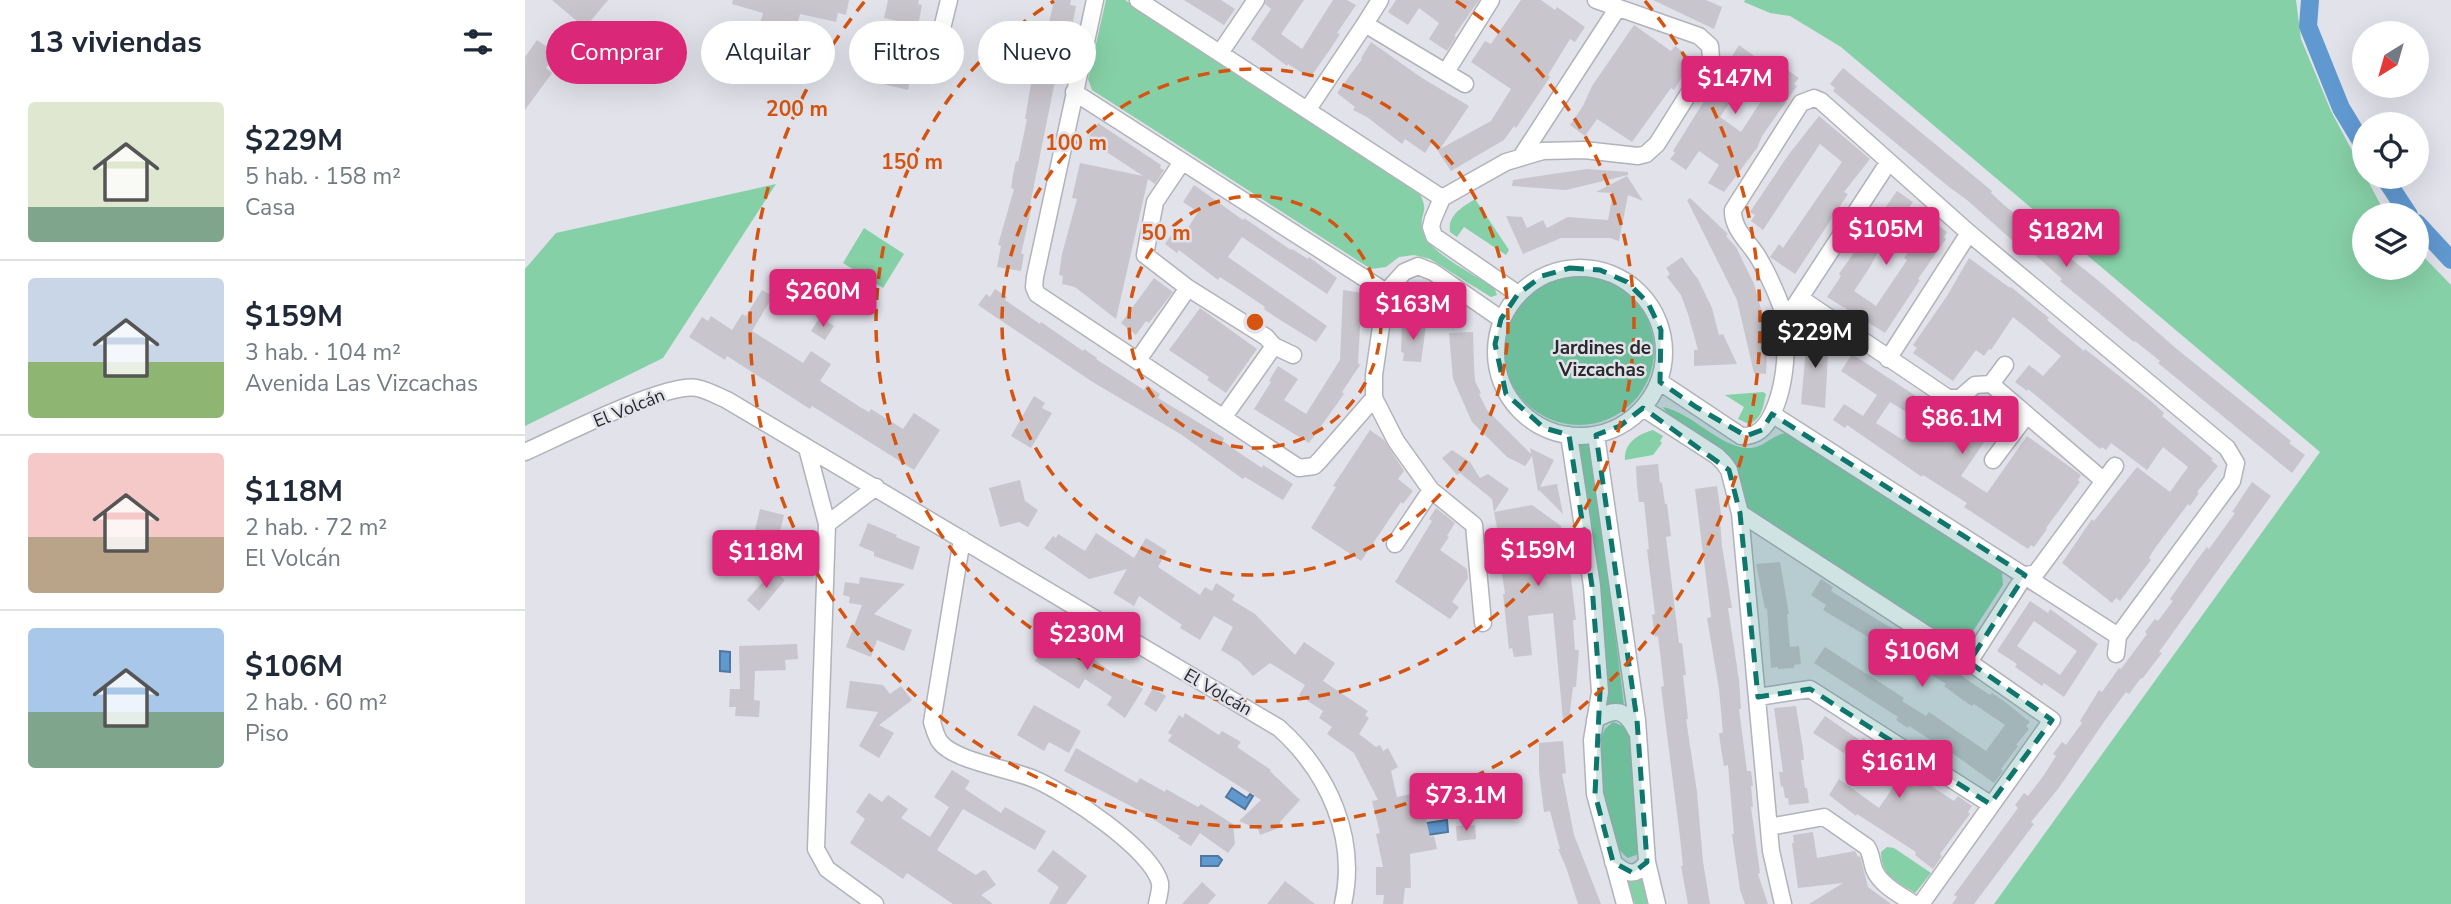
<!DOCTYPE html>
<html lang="es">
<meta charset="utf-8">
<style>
:root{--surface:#fff;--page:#f2f2f3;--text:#1f2937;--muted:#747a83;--line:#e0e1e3;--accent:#db2777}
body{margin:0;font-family:"Nunito Sans",sans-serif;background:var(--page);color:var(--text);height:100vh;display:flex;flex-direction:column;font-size:26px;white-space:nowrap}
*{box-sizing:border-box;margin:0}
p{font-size:23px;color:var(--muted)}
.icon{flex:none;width:38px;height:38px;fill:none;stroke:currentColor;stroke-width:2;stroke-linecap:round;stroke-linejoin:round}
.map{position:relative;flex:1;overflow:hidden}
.details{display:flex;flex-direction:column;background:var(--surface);width:525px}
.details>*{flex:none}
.guide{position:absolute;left:21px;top:21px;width:665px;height:63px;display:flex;gap:14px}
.needle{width:46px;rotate:217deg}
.fabs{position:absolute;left:1827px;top:21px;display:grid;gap:14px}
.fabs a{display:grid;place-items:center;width:77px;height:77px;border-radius:50%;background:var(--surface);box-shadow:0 7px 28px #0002;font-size:35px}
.price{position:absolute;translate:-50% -60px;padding:0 16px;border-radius:7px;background:var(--accent);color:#fff;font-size:23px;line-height:46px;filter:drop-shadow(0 2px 4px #0008)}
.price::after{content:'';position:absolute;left:50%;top:42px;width:21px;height:16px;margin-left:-10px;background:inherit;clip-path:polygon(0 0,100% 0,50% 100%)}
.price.selected{background:#222;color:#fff}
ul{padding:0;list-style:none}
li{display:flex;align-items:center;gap:21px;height:175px;padding:0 28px}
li+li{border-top:2px solid var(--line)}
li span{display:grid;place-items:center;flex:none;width:196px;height:140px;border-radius:7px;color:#555}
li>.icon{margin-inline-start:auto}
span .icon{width:84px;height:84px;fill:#fffc;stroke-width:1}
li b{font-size:30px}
h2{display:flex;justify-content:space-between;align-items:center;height:84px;padding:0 28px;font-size:30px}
.pill{padding:0 24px;border-radius:32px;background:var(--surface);box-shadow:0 7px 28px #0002;font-size:24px;line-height:63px}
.pill.selected{background:var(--accent);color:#fff}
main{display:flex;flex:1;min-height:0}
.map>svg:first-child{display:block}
</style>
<main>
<section class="details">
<h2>13 viviendas<svg class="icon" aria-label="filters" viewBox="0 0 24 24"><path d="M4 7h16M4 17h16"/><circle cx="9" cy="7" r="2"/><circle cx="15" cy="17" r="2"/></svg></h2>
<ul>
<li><span style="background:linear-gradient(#dfe7d0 75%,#7fa58c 0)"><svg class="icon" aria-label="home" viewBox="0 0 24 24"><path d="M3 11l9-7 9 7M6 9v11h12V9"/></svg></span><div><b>$229M</b><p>5 hab. · 158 m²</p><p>Casa</p></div></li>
<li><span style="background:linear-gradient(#c9d6e8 60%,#8fb573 0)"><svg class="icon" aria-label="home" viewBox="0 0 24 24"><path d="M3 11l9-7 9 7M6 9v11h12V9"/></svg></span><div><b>$159M</b><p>3 hab. · 104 m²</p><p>Avenida Las Vizcachas</p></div></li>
<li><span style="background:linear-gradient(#f6c9c9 60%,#b9a48a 0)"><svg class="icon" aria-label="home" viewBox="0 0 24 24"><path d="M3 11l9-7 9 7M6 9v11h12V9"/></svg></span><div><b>$118M</b><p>2 hab. · 72 m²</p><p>El Volcán</p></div></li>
<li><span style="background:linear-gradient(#a9c7e8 60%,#7fa58c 0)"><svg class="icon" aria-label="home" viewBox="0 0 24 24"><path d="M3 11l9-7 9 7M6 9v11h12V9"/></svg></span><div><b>$106M</b><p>2 hab. · 60 m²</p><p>Piso</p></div></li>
</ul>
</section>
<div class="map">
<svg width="1926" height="904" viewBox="0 0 1926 904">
<rect width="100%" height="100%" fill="#e1e2ea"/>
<path fill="#86d0a7" d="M581,0H600L894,192C905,214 895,209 897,229C899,250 951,276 969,287L972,295L966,297L905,259L889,255L874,257L861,267L846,269L567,90L563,79Z
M1220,0H1771L1776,39L1806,111L1861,215H1839V268H1892V250L1926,285V904H1469L1795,452L1316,47L1265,16L1245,13L1219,2Z
M251,184L138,358L0,426V269L31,233Z
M950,199L984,250L981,255L939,227L932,237L925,232C922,215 938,207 950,199Z
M339,228L379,254L358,288L318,263Z
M979 350a75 75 0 1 1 150 0a75 75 0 1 1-150 0Z
M1238,392L1241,394C1238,407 1237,419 1224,424L1213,419L1219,407L1200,395Z
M1138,407C1168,413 1197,450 1226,448C1239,447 1246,436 1260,433L1477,572L1478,585L1441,642L1426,645L1219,509L1212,476L1146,419Z
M1128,430L1138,436L1135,441L1137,443L1128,455L1100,460C1099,443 1113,434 1128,430Z
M1060,442L1065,445L1067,450L1100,713L1082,712C1083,625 1070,533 1054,447L1056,443Z
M1088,722L1098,726L1107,740L1114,854L1103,858C1077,841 1077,767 1076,738L1080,729Z
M1362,847L1369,848L1406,873L1390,893C1372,881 1356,877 1356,852Z
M1116,867L1127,904H1110L1096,872Z"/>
<path fill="#6098d0" stroke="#50779f" stroke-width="2" d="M337,284L348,290L335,312L324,306Z
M195,651L205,652V672L195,671Z
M707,788L722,798L725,794L728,796L720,809L701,797Z
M922,820L923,832L902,835L901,823Z
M676,856H693L697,860L693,866H676Z"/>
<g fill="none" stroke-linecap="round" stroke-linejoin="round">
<path stroke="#6098d0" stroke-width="18" d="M1785,0L1783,26L1816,108L1839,146
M1859,177L1884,215
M1892,223L1926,260"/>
</g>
<path fill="#c9c5cc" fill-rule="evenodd" d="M27,0H83L60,28Z
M208,0H324L321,15L313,13L311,22L275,14L270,33L235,24L238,13L207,4Z
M363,0H394L393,4L397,5L393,26L389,25L379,70L387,72L383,90L358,84L373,21L359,18Z
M529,0H546L545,5L551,6L542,51L539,50L532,81H530L505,205L507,206L496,254H499L496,271L472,267L476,246L473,245L489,189L486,188L488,175L491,161L493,162L502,119H500L507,78L514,50L518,51Z
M659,0H696L710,9L699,25Z
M741,0H779L756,34L777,49L808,0H822L831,5L812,33L815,34L806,48L785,78L763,64L762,66L726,39L746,9L740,4Z
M871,0H954L929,36L931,37L922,51L904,39L914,23L894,8L883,25L863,12Z
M996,0H1016L1030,10L1032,7L1060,27L1050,42L1045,39L1023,75L1025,77L991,128L989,126L979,140L926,171L907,142L900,153L880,139L877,144L842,117L828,110L830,107L812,93L837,59L836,58L846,42L897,78L944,106L915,149L966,121L986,89L946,62L960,41L966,44Z
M1128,0H1181L1197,7L1189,29Z
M1109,25L1146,51L1150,46L1168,59L1149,90L1146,88L1107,142L1072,119L1060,136L1045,125L1058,106L1067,86Z
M12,40L31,53L21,68L27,73L0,110V57Z
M1214,45L1253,73L1258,67L1274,78L1269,84L1272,86L1237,136L1232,148L1199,192L1183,183L1194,165L1174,151L1161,170L1145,159L1150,153L1148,151ZM1218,83L1238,98L1216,132L1195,117Z
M1318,68L1467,191L1466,193L1479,205L1575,282L1653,350L1766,441L1764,443L1780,455L1767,473L1633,363L1635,361L1610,341L1609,342L1535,281L1537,279L1517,261L1498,245L1497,247L1487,240L1442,200L1424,187L1308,91L1310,88L1305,84Z
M1294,116L1345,159L1319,192L1323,194L1270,274L1245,257L1254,244L1258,248L1317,162L1295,144L1238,230L1226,221L1230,215L1225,212L1264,154Z
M573,123L636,165L635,168L639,170L630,184L623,179L591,319L550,287L537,284L538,276L534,275L537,254L552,199L547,198L555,163L618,176L562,139Z
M1062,169L1103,172V175L1041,190L987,186L988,180Z
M1102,176L1118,201L1103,195L1094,241L1085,238H1036L998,254L981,216L997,217L1002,228L1018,220L1022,228L1043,217L1083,220L1088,193L1071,192Z
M669,185L718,220L719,218L766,250L767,249L783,259L784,257L812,278L802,294L717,237L703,257L802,326L791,342L752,318L739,309L740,307L718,292L695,277L693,280L654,250L652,253L640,244L651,228L659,234L673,212L658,202Z
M1372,191L1388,202L1354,250L1345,267L1329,291L1351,306L1382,260L1379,258L1407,221L1422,232L1419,237L1421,239L1393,279L1395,280L1360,333L1302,297L1316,276L1314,274Z
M1165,198L1203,234L1201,236L1211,247L1229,284L1239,320L1242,349L1241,374L1229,373L1212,300L1162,200Z
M1157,257L1171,277H1172L1187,308L1194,335L1198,334L1212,364L1169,366V350H1173L1163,314L1156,295L1142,277L1145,274L1141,268Z
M1444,258L1485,288L1486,287L1524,318L1522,320L1559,351L1560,349L1627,402L1639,413L1637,416L1688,459L1686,460L1693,466L1672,492L1674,493L1665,506L1663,504L1630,548L1624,558L1626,560L1595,601L1591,598L1587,603L1537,563L1567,519L1569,521L1612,467L1645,492L1663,467L1638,447L1622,470L1586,443L1581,450L1577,447L1575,449L1503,389L1502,391L1490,382L1504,365L1518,376L1536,356L1488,317L1466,350L1464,349L1459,356L1451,350L1428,381L1388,353L1392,348L1388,345L1422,296Z
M629,278L648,292L624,323L621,321L611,335L596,323Z
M470,289L482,297L480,300L515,324L516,322L558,351L559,349L572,358L571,359L619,390L622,385L635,394L633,398L699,438L698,441L713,452L737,468L738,465L768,484L758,500L720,477L718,479L657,435L566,381L453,305L461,294L465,297Z
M237,290L248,296L227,331L278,363L286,351L306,364L295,381L335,407L344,412L346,409L378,429L389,413L415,430L389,470L287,406L285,409L202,356L200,360L164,337L177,317L183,321L186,316L207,330L217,314L221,316Z
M818,290L839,293L836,309L833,363L835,365L817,392L819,394L784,443L729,409L746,382L744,381L753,366L773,379L759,400L781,414L815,360Z
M675,308L732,349L701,393L682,380L684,377L644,350Z
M295,317L309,326L300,340L286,331Z
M877,323L901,325L896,362L878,361L879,353L876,352Z
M948,332L949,365L950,381L956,393L954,394L962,410L1006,454L1005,448L1029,460L1015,487L1032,484L1038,514L1014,490L1013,492L1007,456L1000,466L982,457L947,422L928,379L924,333Z
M1279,333H1301V353L1303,354L1300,408L1276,404L1281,348H1279Z
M1327,354L1435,425L1455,399L1462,405L1464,402L1476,412L1475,414L1481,419L1468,434L1466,432L1436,476L1462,493L1502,436L1556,475L1553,480L1555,482L1521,528L1522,529L1509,547L1506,545L1503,549L1439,507L1442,503L1398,475L1397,477L1322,425L1320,428L1308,420L1319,404L1338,416L1352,395L1316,371ZM1365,402L1393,419L1378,440L1351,423Z
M509,396L520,403L517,408L527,413L506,448L486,436Z
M845,430L859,440L879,471L873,479L888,491L878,504L876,502L836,561L786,528L811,487L808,486Z
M927,450L945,462L955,478L963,474L984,489L969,512L967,499L935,473L932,475L917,458Z
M1133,464L1135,483L1137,482L1140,504H1142L1146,536L1141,537L1154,643H1157L1161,675H1158L1163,719H1161L1172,792L1178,862L1185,904H1163L1156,866H1158L1155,837L1136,687L1139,686L1133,636L1130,637L1127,615L1130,614L1122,549H1124L1119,502H1114L1112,486L1111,466Z
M495,480L500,501L513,510L503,527L494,522L475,527L464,488Z
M1727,482L1746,496L1634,652L1637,653L1617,679L1616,678L1604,694L1601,692L1581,719L1533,789L1506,822L1509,824L1449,904H1427L1432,897L1429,895L1493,808L1490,805L1499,793L1503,796L1519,775L1531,756L1528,754L1537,742L1541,745L1557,723L1555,721L1574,690L1577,692L1594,668L1596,669L1622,634L1620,632L1630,619L1633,621L1648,601L1645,599L1672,560L1682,547L1684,549L1710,513L1707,512Z
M1192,486L1197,521H1195L1197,546L1207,608H1203L1214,680L1216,709H1214L1222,771H1226L1228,786H1226L1228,807H1226L1235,873L1233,874L1243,904H1220L1215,890L1207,834H1209L1203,765L1199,766L1196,749L1194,733H1198L1194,689L1182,618L1186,617L1170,489Z
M1007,505L1036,526L1039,552H1043L1051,620H1048L1050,650H1054L1051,687H1048L1044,720H1038L1028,613L1003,616L1007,655L989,657L987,648L984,649L978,594H980L974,554H977L969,512Z
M911,508L930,523L922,536L924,537L915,550L942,569L943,578L927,602L934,607L925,619L870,582L907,521L904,519Z
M235,509L259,515L253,540L258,541L252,566L229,560L230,553L225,552Z
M343,523L372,535L371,537L395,547L388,570L349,556V552L334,546Z
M571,533L609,558L621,538L642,551L633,567L675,595L680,587L687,591L691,583L710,595L707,600L730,614L770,655L779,642L810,663L798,681L843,711L840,715L844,718L834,734L851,747L855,745L858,751L863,748L873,767L866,771L872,797L895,792L905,837L909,836L912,849L885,854L886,888H880L878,904H858L859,895H851V867H858L851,834L855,833L847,801L853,800L829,753L802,734L807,727L794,718L798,711L774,695L780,685L745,663L728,676L714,661L696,650L708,627L689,616L675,640L655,628L657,625L614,596L609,606L588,593L602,569L564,579L519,548L528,536L531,538L533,534L560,551Z
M1255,562L1264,614H1262L1265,647L1274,646L1276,664L1269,665V668L1253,669V667L1246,668L1242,608L1240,609L1231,564Z
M248,570L260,580L234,611L222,600Z
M335,577L380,584L349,614L387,630L379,651L352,640L346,657L321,647L337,605L324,603L325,597L318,595L320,582L334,584Z
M1296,579L1308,587L1306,591L1371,631L1409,660L1412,655L1441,679L1465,695L1467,693L1479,701L1505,722L1501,726L1504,729L1491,745L1493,746L1476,769L1478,771L1469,783L1413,743L1412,744L1384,726L1383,728L1371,720L1373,717L1289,663L1300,647L1379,698L1377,701L1401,716L1404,712L1461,751L1480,725L1449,704L1447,706L1435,698L1419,686L1421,684L1398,669L1395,673L1378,664L1351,646L1353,643L1298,610L1301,605L1286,595Z
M1505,601L1523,613L1525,609L1573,644L1539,697L1519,683L1517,686L1490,667L1492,664L1472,651ZM1509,621L1552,651L1535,675L1492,646Z
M529,630L552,644L551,646L597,680L599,677L618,689L600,718L582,705L587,697L560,679L554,689L510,661Z
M272,644L273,659L260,660L261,670L230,671L229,700L235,701L234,717L210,716L211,707H204L205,689H215L214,646Z
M325,681L358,685L365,694L376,686L387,700L354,725L369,733L354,758L334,746L353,712L321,708Z
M628,688L641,696L631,712L619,704Z
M509,705L556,731L544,753L524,742L519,751L492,735Z
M1271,706L1278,749L1279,760H1276L1280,788H1282L1284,803L1264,805L1263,798H1260L1258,786L1256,787L1254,772H1258L1249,708Z
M660,713L694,735L697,731L716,742L712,747L746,770L745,771L775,800L755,822L756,827L735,835L733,829L714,821L736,800L643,741L647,735L643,733L654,715L658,718Z
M1300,716L1336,741L1338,738L1350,746L1349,748L1429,801L1433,796L1447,806L1443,812L1445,814L1415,854L1417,856L1408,869L1390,855L1391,852L1332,814L1331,816L1304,795L1314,779L1354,808L1369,786L1343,768L1345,765L1321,750L1319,753L1288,733Z
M1038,741L1041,773L1037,774L1049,835L1076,904H1053L1041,867L1033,849H1035L1025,811L1019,812L1014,772V743Z
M551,748L612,783L615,778L640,792L641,789L673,807L676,804L708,824L710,844L703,853L675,833L666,846L653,838L655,836L615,811L539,771Z
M427,770L445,781L440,789L476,813L480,807L521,831L510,850L438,809L412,850L451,875L458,870L461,871L471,885L456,895L468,904H428L382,873L378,879L325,843L340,819L331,812L344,793L357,802L363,795L383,809L376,818L405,837L424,807L409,797Z
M950,825L951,839L932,841L931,826Z
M1288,832L1292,858L1330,851L1333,857L1335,856L1343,887L1366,904H1284L1318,883L1273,888L1267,843H1269L1268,835Z
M528,850L562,876L541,904H524L534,887L512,871Z
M760,881L790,904H742Z
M677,882L691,895L683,904H657Z"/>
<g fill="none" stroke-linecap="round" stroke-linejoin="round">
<defs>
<path id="minor" d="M570,0L510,277L509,287L512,294L774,468L789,466L795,460L849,398
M613,0L917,198
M840,24L855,0
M695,53L731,0
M409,61L424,0
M921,72L966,0
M549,92L861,292
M783,109L840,24L940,84
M996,157L1092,9
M657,162L630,202L620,255L663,288L741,337L749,346L768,355
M971 352a84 84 0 1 1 168 0a84 84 0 1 1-168 0Z
M993,294L909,236L906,227L908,219L917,198L981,162L1018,151L1059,150L1113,156L1121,154L1132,144L1186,58L1185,46L1174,36L1071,0
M1275,298L1423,398H1435L1450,385L1466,384L1579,481
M1269,307L1363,163
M1363,359L1444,233
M613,360L663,288
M1135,382L1216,436C1233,437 1242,426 1248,412C1260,386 1262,351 1260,322C1259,307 1241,270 1233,257C1224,242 1207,229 1208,210L1276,103L1289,98L1296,101L1444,233L1702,448L1711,463L1707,481L1593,636
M1466,384L1480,365
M1118,408L1192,456L1199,463L1204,470L1215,513L1246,851L1258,904
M1247,414L1593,636L1591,654
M698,418L749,346
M1044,435L1067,586L1075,692L1067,740L1070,794L1100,904
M1071,435L1112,720L1122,862L1132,904
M282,448L302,524L291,849L302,869L350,904
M0,452C34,437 141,382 172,388C182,390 193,396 202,400L754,728C803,772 833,837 818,904
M1468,460L1501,416
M1215,513L1444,662L1527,720L1396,904
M302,524L351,487
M437,539L407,722C409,728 411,737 415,742C429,761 486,769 509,779C540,792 627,849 635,883C636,889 633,898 632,904
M870,544L906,490
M958,623L949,525L906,490L871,441L849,398V375L861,292L879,272L893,266L908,272L976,319
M1444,662L1500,575L1511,573L1590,466
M1233,697L1285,689L1465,804
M1070,720C1090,707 1101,709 1111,731
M1244,827L1299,817L1342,847C1347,855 1346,861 1349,869C1355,885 1376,895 1389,904
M1088,862C1100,874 1111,878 1122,862"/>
</defs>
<use href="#minor" stroke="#b2b2ba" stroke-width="19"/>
<use href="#minor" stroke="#fff" stroke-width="16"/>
</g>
<path fill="#0f766e" fill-opacity="0.2" stroke="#0f766e" stroke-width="5" stroke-dasharray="14 9" stroke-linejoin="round" d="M1045,268L1075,270L1102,282L1123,303L1136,330L1135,382L1171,407L1221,436L1237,430L1247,414L1500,575L1444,662L1527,720L1465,804L1285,689L1233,697L1215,513L1204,470L1118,408L1095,426L1071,435L1112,720L1122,862L1108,873L1088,862L1070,794L1075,692L1067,586L1044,435L1019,428L981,394L970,344L976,319L993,294L1017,276Z"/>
<g fill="none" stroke="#d5540f" stroke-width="3.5" stroke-dasharray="12 9">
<circle cx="730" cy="322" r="126"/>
<circle cx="730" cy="322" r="253"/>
<path d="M931 1A379 379 0 1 1 529 1"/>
<path d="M1120 1A505 505 0 1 1 340 1"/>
</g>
<g text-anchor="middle" stroke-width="5" stroke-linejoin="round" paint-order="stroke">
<g font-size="18" fill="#29292c" stroke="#e1e2ea">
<text transform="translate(104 408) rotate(-22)" y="6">El Volcán</text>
<text transform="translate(693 692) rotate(30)" y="6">El Volcán</text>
</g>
<g font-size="19" font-weight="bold" fill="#29292c" stroke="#e1e2ea">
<text x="1077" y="354">Jardines de<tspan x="1077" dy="22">Vizcachas</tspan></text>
</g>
</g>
<circle cx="730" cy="322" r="10" fill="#d5540f" stroke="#e1e2ea" stroke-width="3.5"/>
<g font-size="21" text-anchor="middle" font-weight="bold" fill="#d5540f" stroke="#e1e2ea" stroke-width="5" stroke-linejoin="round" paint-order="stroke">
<text x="272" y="116">200 m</text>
<text x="551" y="150">100 m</text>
<text x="387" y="169">150 m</text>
<text x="641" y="240">50 m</text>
</g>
</svg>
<div class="fabs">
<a><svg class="needle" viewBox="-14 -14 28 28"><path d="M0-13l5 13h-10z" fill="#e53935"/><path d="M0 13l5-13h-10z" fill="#747a83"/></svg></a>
<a><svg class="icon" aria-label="locate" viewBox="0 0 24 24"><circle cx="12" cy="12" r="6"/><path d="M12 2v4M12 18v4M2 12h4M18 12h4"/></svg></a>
<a><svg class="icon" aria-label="layers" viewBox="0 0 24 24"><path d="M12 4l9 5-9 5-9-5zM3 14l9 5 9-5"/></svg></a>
</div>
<b class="price" style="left:1210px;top:116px">$147M</b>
<b class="price" style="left:1361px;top:267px">$105M</b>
<b class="price" style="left:1541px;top:269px">$182M</b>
<b class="price" style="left:298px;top:329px">$260M</b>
<b class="price" style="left:888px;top:342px">$163M</b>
<b class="price selected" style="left:1290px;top:370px">$229M</b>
<b class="price" style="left:1437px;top:456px">$86.1M</b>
<b class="price" style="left:1013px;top:588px">$159M</b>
<b class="price" style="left:241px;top:590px">$118M</b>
<b class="price" style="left:562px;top:672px">$230M</b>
<b class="price" style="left:1397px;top:689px">$106M</b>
<b class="price" style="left:1374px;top:800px">$161M</b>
<b class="price" style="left:941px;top:833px">$73.1M</b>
<div class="guide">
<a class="pill selected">Comprar</a>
<a class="pill">Alquilar</a>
<a class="pill">Filtros</a>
<a class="pill">Nuevo</a>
</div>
</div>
</main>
